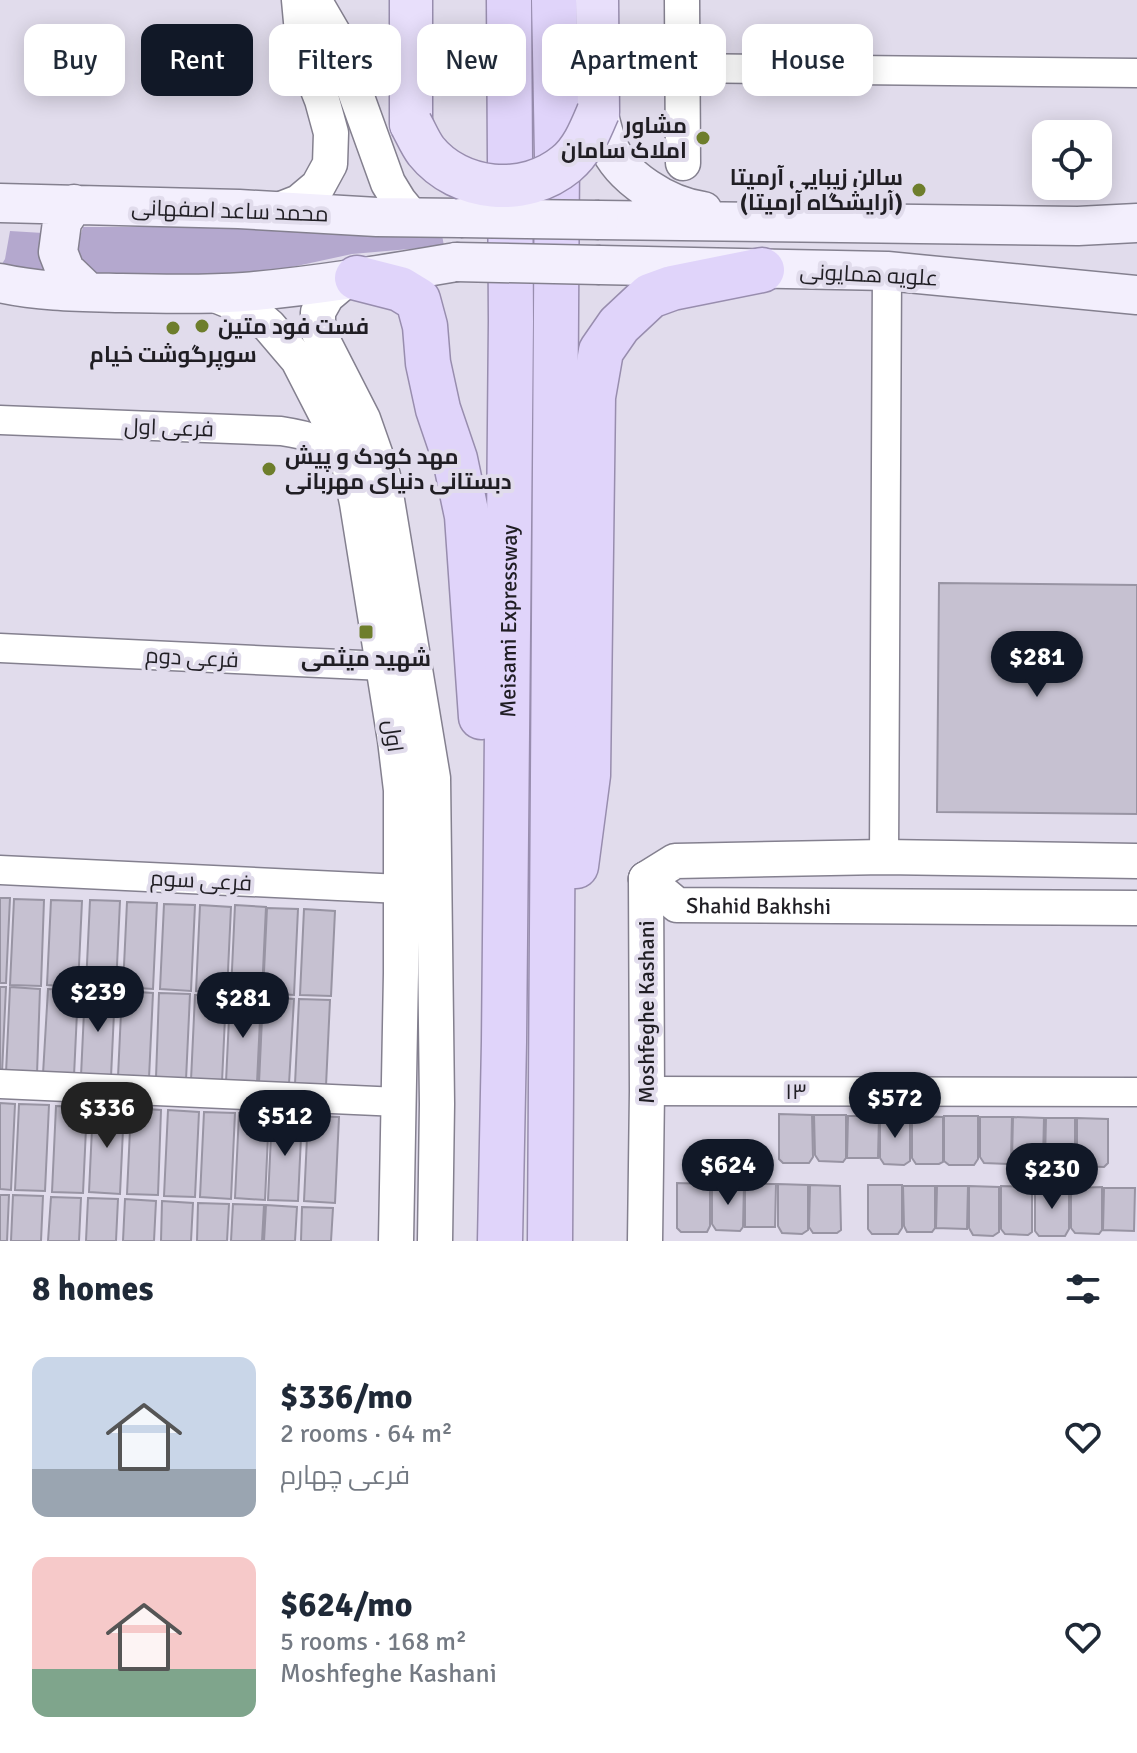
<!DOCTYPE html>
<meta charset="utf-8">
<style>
:root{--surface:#fff;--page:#f6f6f7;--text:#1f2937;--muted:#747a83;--accent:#111827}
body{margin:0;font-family:Signika,Cairo,sans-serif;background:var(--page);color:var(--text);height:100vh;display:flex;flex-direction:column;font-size:30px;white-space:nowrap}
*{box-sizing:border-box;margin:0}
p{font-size:26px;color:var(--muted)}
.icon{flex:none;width:44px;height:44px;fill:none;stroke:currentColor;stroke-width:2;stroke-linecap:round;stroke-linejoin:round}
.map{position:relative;height:1241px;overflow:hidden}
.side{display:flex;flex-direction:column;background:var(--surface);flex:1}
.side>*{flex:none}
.hud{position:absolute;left:24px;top:24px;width:1090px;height:72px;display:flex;gap:16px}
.tools{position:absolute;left:1032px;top:120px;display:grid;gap:16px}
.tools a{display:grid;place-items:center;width:80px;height:80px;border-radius:16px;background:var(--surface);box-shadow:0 4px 20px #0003;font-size:40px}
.price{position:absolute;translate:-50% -68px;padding:0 18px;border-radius:28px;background:var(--accent);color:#fff;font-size:26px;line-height:52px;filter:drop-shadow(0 2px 4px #0008)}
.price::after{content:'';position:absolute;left:50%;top:48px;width:24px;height:18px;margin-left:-12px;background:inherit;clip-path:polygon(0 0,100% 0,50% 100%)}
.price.on{background:#222;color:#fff}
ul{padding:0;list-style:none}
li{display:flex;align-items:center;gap:24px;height:200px;padding:0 32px}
li span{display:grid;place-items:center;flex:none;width:224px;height:160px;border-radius:16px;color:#555}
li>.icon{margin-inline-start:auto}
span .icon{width:96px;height:96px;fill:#fffc;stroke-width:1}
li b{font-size:34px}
h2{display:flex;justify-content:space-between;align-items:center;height:96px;padding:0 32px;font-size:34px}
.chip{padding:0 28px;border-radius:16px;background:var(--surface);box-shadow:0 4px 20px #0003;font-size:28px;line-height:72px}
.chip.on{background:var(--accent);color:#fff}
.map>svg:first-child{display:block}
</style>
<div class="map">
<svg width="1137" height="1241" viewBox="0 0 1137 1241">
<rect width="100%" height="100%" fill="#e1dcec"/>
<path fill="#b4a8ce" d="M83,227H273L442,235L444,246L352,254L246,277L91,274L76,250Z
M10,231L43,233L58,283L0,267L5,259Z"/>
<path fill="#c6c1d1" stroke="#9894a3" stroke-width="2" d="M939,583L1137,585V814L937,812Z
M0,898H10L6,983H0Z
M14,899L44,900L41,986L10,985Z
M51,900L82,901L78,987L47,985Z
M90,900L120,901L116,987L86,985Z
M127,902L157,903L153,989L123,987Z
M164,904L195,905L191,991L160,989Z
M200,905L231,907L227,992L196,991Z
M235,905L266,907L262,992L231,991Z
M267,908L298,909L294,995L263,993Z
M304,909L335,911L331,996L300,995Z
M0,987H6L2,1073H0Z
M10,987L40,989L37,1074L6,1073Z
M48,989L78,991L74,1076L43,1074Z
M85,990L115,991L111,1077L81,1076Z
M122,991L153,993L149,1078L118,1077Z
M159,993L190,994L186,1080L156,1078Z
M195,995L226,996L222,1082L191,1080Z
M230,996L261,998L257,1083L226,1082Z
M263,997L294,999L289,1084L259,1083Z
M299,999L330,1000L326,1086L295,1084Z
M0,1103L15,1104L11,1190L0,1189Z
M19,1104L49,1105L45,1191L15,1190Z
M56,1106L87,1107L83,1193L52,1192Z
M93,1107L124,1108L120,1194L89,1192Z
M131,1108L161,1110L158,1195L127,1194Z
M168,1110L199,1112L195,1197L164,1196Z
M204,1112L235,1113L231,1199L200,1197Z
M239,1113L269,1114L265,1200L235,1198Z
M272,1114L302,1116L298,1201L268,1200Z
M779,1114L812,1115L813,1157L809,1163H783L779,1159Z
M814,1115H846V1158L843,1162L819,1161L815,1155Z
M308,1116L339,1117L335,1203L304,1201Z
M848,1116H879L878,1158H847Z
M880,1116H910V1161L904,1165L884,1164L880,1158Z
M912,1116L943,1117V1162L939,1164H916L912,1158Z
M944,1116H978V1159L974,1165H949L944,1161Z
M980,1117H1012L1011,1160L1008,1164L984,1163L980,1157Z
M1013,1117L1044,1118L1043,1160H1012Z
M1046,1118H1075V1163L1069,1167L1050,1166L1045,1160Z
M1077,1118L1108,1119V1163L1104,1167L1081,1166L1077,1160Z
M677,1183L710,1184V1226L707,1232H681L677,1228Z
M712,1184H744L743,1227L740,1231L716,1230L712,1224Z
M745,1184H776L775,1227H745Z
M778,1184L808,1185V1230L802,1234L782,1233L778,1226Z
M810,1185L840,1186L841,1230L837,1233H813L809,1227Z
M868,1185H902V1228L898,1234H872L868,1229Z
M903,1186H935V1228L932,1232H907L904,1226Z
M937,1186H968L967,1229L936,1228Z
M969,1186L999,1187V1232L993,1236L973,1235L969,1228Z
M1001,1186L1032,1187V1232L1028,1235L1005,1234L1001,1229Z
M1035,1187H1069V1229L1065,1236H1039L1035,1231Z
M1102,1187V1230L1099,1234L1075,1233L1071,1228V1188Z
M1104,1188H1135L1134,1231L1103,1230Z
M0,1195H9L7,1241H0Z
M13,1195L43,1196L41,1241H11Z
M51,1197L81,1198L79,1241H48Z
M88,1198L118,1199L116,1241H86Z
M125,1199L156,1201L154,1241H123Z
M162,1201L193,1203L191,1241H161Z
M198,1203L229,1204L227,1241H197Z
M233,1204L264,1205L262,1241H231Z
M266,1205L297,1207L295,1241H264Z
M302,1207L333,1208L331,1241H301Z"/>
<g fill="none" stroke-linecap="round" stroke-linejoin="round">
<defs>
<path id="minor" d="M681,68L1137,73
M0,420L281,431C313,436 320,439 346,459
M0,648L384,666
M884,857L887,271
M0,870L401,889
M0,1084L399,1102
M647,1091L1137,1092"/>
<g id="tertiary">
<path d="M314,0L335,36L388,183L399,201L413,218"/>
<path d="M682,0L683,163"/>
<path d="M276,211L299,202L318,186L330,164L331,133L322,100L304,54L299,0"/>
<path d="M346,280L327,296L318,312V331L363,419L383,476L433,778L437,1104L435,1241"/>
<path d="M210,293L249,309L269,326L298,360L335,432L349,465L357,503L395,740L401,790V973L396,1241"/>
<path id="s1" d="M646,879L677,905L1137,908"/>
<path d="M646,879L675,861L884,857L1137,861"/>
<path d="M645,1241L647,1091L646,879"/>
</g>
<path id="secondary" d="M598,112C601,122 603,133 607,143C621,178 667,206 703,211
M0,203L239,209L377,217L461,218
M74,204L62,222L58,252L65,270L88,292
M599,220L1078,226L1137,223
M600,265L887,271L1137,295
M0,283C40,292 81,292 121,293C162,294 203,295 244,292C315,286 385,274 456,262"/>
<path id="primary" d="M597,0L598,112
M411,124V0"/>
<g id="trunk">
<path d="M357,278L400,289L418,300L425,326L428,363L438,409L455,459L467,516L481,717"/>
<path d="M576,866L588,775L593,397L601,351L619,325L650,296L672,288L762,270"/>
<path id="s2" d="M500,1241L504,1042L511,321L509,0"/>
<path d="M550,1241L557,157L554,0"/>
</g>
</defs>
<use href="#minor" stroke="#84808f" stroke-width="31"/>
<use href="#tertiary" stroke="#84808f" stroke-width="37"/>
<use href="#secondary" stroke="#84808f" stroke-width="41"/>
<use href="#primary" stroke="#988dae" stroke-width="45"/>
<use href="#trunk" stroke="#988dae" stroke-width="47"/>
<use href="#minor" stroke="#fff" stroke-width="28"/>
<use href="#tertiary" stroke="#fff" stroke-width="34"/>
<use href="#secondary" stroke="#f3effd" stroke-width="38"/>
<use href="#primary" stroke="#e8dffb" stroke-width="42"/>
<use href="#trunk" stroke="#e0d4fa" stroke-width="44"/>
<defs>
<path id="secondary-bridge" d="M461,218L599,220
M456,262L600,265"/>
<path id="primary-bridge" d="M411,124C416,133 420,143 426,151C459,192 525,198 566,164C582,151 590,131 598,112"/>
</defs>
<use href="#secondary-bridge" stroke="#84808f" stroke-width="41" stroke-linecap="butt"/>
<use href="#primary-bridge" stroke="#988dae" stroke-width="45" stroke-linecap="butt"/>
<use href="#secondary-bridge" stroke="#f3effd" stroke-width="38"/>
<use href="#primary-bridge" stroke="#e8dffb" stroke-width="42"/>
</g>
<g fill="#6e7e2c" stroke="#e1dcec" stroke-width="3">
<circle cx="703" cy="138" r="8"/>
<circle cx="919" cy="190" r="8"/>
<circle cx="202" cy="326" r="8"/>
<circle cx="173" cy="328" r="8"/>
<circle cx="269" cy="469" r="8"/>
<rect x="358" y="624" width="16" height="16" rx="4"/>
</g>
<g text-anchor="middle" stroke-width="8" stroke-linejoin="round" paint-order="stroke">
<g font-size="22" font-weight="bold" fill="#201e24" stroke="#e1dcec" text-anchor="end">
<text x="687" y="133">مشاور<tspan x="687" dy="25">املاک سامان</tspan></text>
<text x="903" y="185">سالن زیبایی آرمیتا<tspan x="903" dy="25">(آرایشگاه آرمیتا)</tspan></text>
<text x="218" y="334" text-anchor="start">فست فود متین</text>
<text x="173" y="362" text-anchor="middle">سوپرگوشت خیام</text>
<text x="285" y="464" text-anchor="start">مهد کودک و پیش<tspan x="285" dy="25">دبستانی دنیای‌ مهربانی</tspan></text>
<text x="366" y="666" text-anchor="middle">شهید میثمی</text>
</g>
<g font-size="22" fill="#201e24" stroke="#e1dcec">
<text transform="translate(230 210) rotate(2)" y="8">محمد ساعد اصفهانی</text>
<text transform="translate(869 274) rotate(3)" y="8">علویه همایونی</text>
<text transform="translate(169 427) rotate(2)" y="8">فرعی اول</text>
<text dy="8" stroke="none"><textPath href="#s2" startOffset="620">Meisami Expressway</textPath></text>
<text transform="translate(192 657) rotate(3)" y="8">فرعی دوم</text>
<text transform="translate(394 736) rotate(82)" y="8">اول</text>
<text transform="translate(201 880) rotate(3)" y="8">فرعی سوم</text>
<text dy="8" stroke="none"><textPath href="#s1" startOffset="122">Shahid Bakhshi</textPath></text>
<text transform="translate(646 1012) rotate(-90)" y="8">Moshfeghe Kashani</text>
<text x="796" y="1099">۱۳</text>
</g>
</g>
</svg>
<div class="tools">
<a><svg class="icon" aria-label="locate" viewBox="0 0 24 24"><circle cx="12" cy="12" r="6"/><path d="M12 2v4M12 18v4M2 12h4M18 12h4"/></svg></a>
</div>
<b class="price" style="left:1037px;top:699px">$281</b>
<b class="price" style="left:98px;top:1034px">$239</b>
<b class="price" style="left:243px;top:1040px">$281</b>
<b class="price" style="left:895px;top:1140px">$572</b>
<b class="price on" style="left:107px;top:1150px">$336</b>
<b class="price" style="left:285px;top:1158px">$512</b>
<b class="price" style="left:728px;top:1207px">$624</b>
<b class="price" style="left:1052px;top:1211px">$230</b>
<div class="hud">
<a class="chip">Buy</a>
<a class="chip on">Rent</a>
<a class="chip">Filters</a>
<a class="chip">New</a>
<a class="chip">Apartment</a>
<a class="chip">House</a>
</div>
</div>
<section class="side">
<h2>8 homes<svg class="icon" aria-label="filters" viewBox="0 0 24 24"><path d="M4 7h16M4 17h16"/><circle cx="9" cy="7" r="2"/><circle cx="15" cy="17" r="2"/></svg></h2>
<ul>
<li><span style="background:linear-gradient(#c9d6e8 70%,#9aa5b1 0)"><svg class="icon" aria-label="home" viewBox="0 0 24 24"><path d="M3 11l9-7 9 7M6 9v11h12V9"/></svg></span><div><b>$336/mo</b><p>2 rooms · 64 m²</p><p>فرعی چهارم</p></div><svg class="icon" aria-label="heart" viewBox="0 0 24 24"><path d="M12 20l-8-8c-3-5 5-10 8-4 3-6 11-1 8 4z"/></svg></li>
<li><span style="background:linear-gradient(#f6c9c9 70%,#7fa58c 0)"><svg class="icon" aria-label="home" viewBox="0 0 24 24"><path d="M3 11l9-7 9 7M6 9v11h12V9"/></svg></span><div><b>$624/mo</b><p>5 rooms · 168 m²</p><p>Moshfeghe Kashani</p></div><svg class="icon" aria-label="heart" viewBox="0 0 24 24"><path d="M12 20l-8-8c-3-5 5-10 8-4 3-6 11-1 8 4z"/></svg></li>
</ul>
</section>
